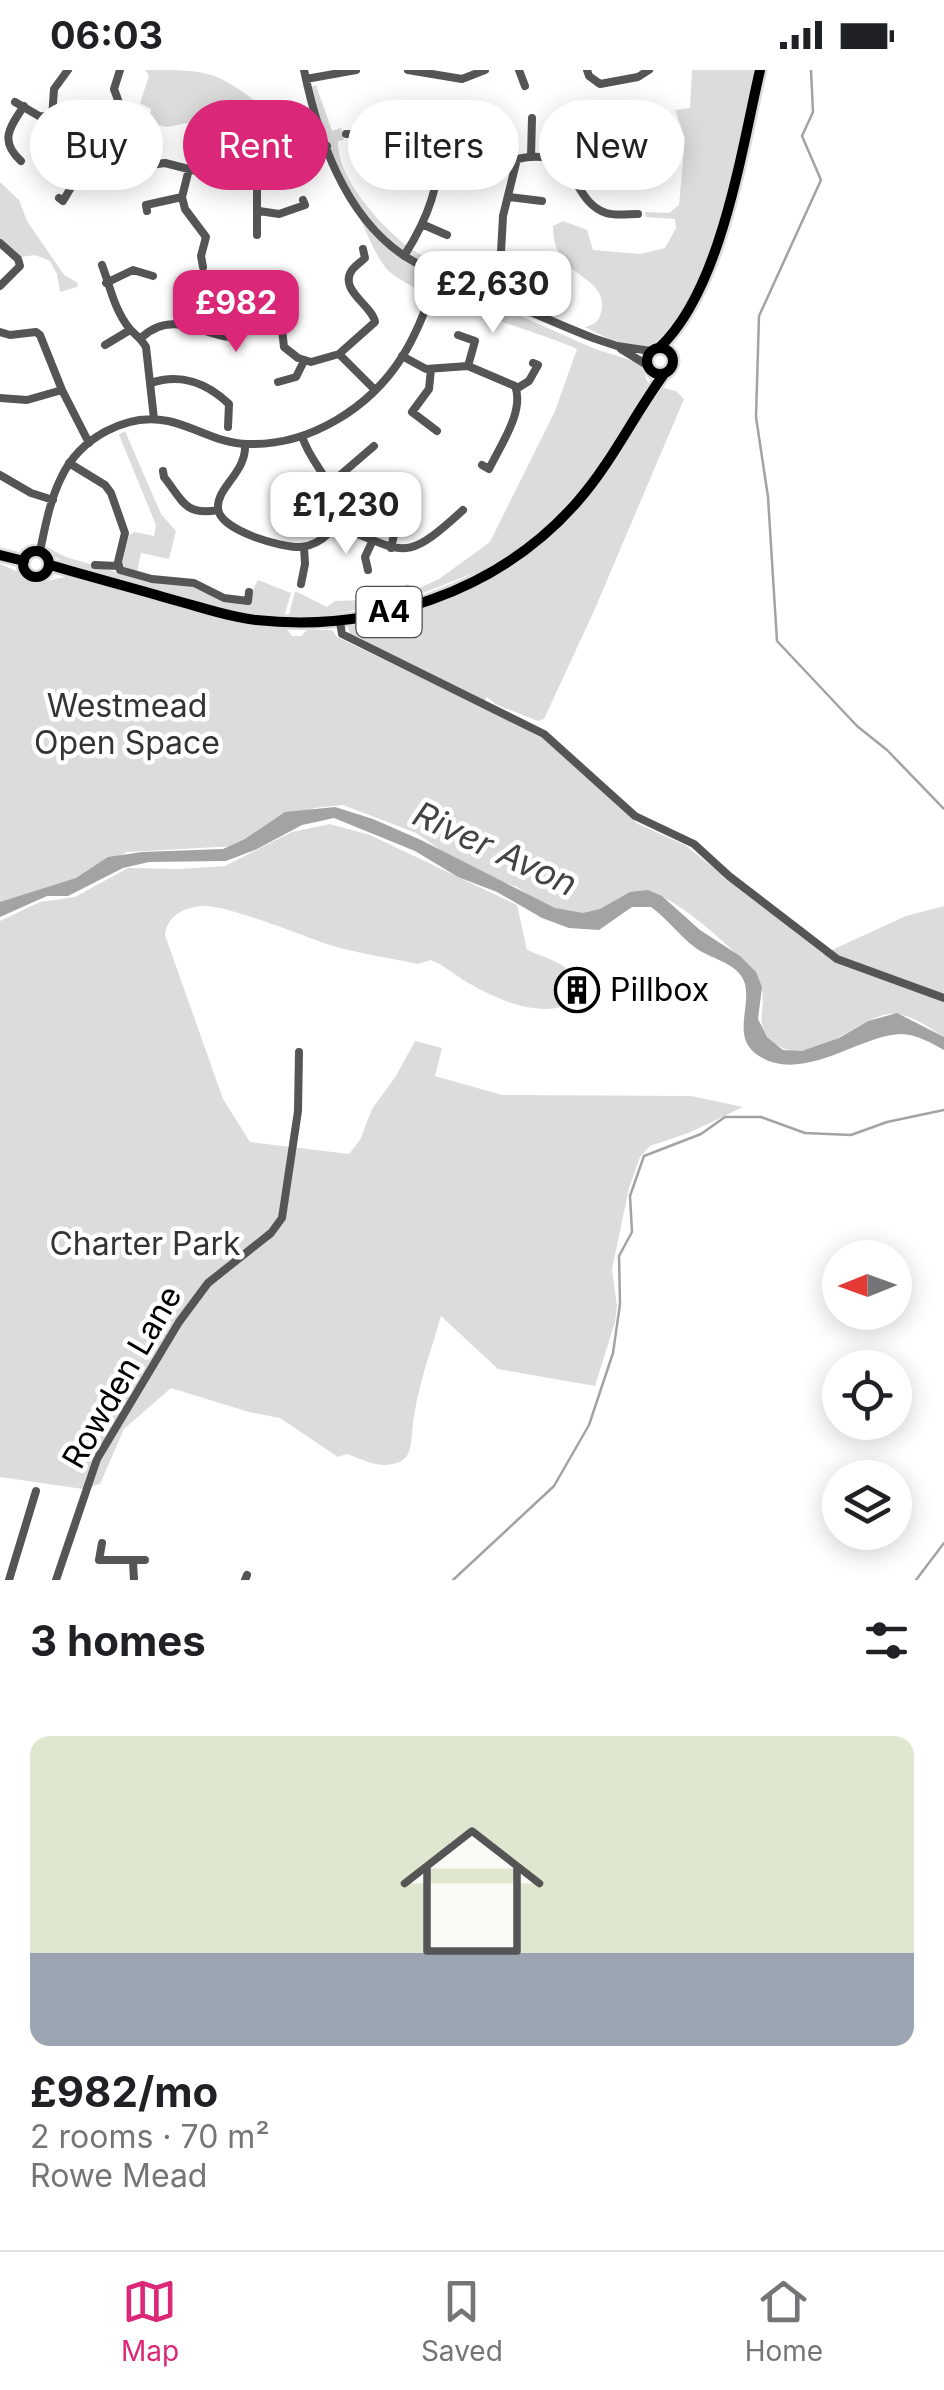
<!DOCTYPE html>
<meta charset="utf-8">
<style>
:root{--surface:#fff;--page:#f6f6f6;--text:#202124;--muted:#757577;--line:#e0e0e0;--accent:#db2777}
body{margin:0;font-family:Inter,sans-serif;background:var(--page);color:var(--text);height:100vh;display:flex;flex-direction:column;font-size:38px;white-space:nowrap}
*{box-sizing:border-box;margin:0}
p{font-size:32px;color:var(--muted)}
.icon{flex:none;width:55px;height:55px;fill:none;stroke:currentColor;stroke-width:2;stroke-linecap:round;stroke-linejoin:round}
.map{position:relative;height:1510px;overflow:hidden}
.panel{display:flex;flex-direction:column;background:var(--surface);flex:1}
.panel>*{flex:none}
.hud{position:absolute;left:30px;top:30px;width:885px;height:90px;display:flex;gap:20px}
.needle{width:65px;rotate:269deg}
.tools{position:absolute;left:822px;top:1170px;display:grid;gap:20px}
.tools a{display:grid;place-items:center;width:90px;height:90px;border-radius:50%;background:var(--surface);box-shadow:0 5px 25px #0003;font-size:50px}
.price{position:absolute;translate:-50% -85px;padding:0 22px;border-radius:20px;background:#fff;color:#222;font-size:32px;line-height:65px;filter:drop-shadow(0 2px 5px #0008)}
.price::after{content:'';position:absolute;left:50%;top:60px;width:30px;height:22px;margin-left:-15px;background:inherit;clip-path:polygon(0 0,100% 0,50% 100%)}
.price.on{background:var(--accent);color:#fff}
ul{padding:0;list-style:none}
li{display:grid;align-content:center;gap:20px;height:530px;padding:0 30px}
li+li{border-top:2px solid var(--line)}
li span{display:grid;place-items:center;height:310px;border-radius:20px;color:#555}
li>.icon{margin-inline-start:auto}
span .icon{width:180px;height:180px;fill:#fffc;stroke-width:1}
li b{font-size:42px}
h2{display:flex;justify-content:space-between;align-items:center;height:120px;padding:0 30px;font-size:42px}
.tag{padding:0 35px;border-radius:45px;background:var(--surface);box-shadow:0 5px 25px #0003;font-size:35px;line-height:90px}
.tag.on{background:var(--accent);color:#fff}
.status{display:flex;justify-content:space-between;align-items:center;height:70px;padding:0 50px;background:var(--surface);direction:ltr}
.status svg{height:28px;fill:currentColor}
.tab-bar{display:flex;justify-content:space-around;align-items:center;height:140px;border-top:2px solid var(--line);background:var(--surface);font-size:28px;color:var(--muted)}
.tab-bar a{display:grid;justify-items:center;gap:5px}
.tab-bar .on{color:var(--accent)}
.map>svg:first-child{display:block}
</style>
<div class="status"><b>06:03</b><svg viewBox="0 0 49 12"><path d="M0 12V9h3v3zM5 12V6h3v6zM10 12V3h3v9zM15 12V0h3v12zM26 1h20v11H26zM47 4h2v5h-2z"/></svg></div>
<div class="map">
<svg width="944" height="1510" viewBox="0 0 944 1510">
<rect width="100%" height="100%" fill="#fff"/>
<path fill="#dcdcdc" d="M145,0C209,0 215,0 265,38L167,57L150,53L151,39L140,33L149,6Z
M692,0H756C744,52 704,263 650,277C629,282 603,266 585,257C594,254 598,253 601,243C609,213 573,207 561,187C555,178 553,167 553,156L563,151L587,160L593,180L640,184L665,178L676,158L675,149L646,147L645,142L669,143L679,135L685,68L675,40L690,38Z
M316,15L332,61L341,58L344,70L338,71C336,107 382,158 410,178C427,190 448,199 466,208L462,220L595,279L640,293L648,313L601,395L574,429L509,485L491,496L400,532L323,546L289,545L295,521L327,537L335,531L365,530L366,533L392,528V521L408,514L415,520L439,509L490,472L555,341L577,279C536,260 409,227 385,197C369,175 360,145 349,120C334,88 317,51 312,17Z
M0,112L19,130L27,151L64,205L78,213L77,217L60,222L57,204L50,191L35,185L21,187L0,169Z
M660,317L676,321L684,329L594,541L544,649L538,651L497,635L487,627L484,632L351,566L347,555L414,541L456,525L475,515L562,452Z
M125,361L161,444L176,461L169,489L141,483L136,507L190,516L216,528L245,535L258,510L291,523L284,547C209,542 137,515 66,493L52,485L48,478L66,487L120,503L129,465L135,462L154,466L156,455L119,365Z
M0,494L42,512L65,507L239,554L286,558L292,566H301L307,560H332L337,567L542,666L638,754L685,775L823,884L906,846L944,836V967C928,957 907,941 888,944C856,949 814,996 781,977C745,958 773,936 758,910C743,885 686,837 659,825L575,850L551,843L517,817L471,801L416,763L343,735L314,738L236,776L127,782L73,812L0,837Z
M330,754L370,765L517,835L527,880C550,889 580,898 583,925C552,953 504,933 472,915C458,908 446,896 431,890L418,894C390,888 361,884 333,876C302,866 234,837 205,836C186,836 167,845 165,865L223,1029L250,1072L349,1084L360,1070L372,1039L396,1006L415,971L442,978L435,1006L502,1025L691,1026L743,1037L691,1062L650,1076L640,1087L629,1118L612,1199L617,1236L615,1252L595,1316L498,1299L441,1246C430,1284 415,1323 412,1363C411,1373 411,1386 401,1391C383,1401 364,1390 347,1384L338,1387L280,1348L249,1342L171,1318L124,1359L100,1414L83,1419L0,1407V851L40,832L75,827L128,798L179,799L225,796L292,762Z"/>
<path fill="#a3a3a3" d="M335,737L373,749L421,770L555,838L583,843L600,839L630,822L648,820L662,826L700,860L740,886L756,902L762,917L758,949L767,967L783,980L802,981L839,968L868,951L897,943L944,967V980C931,973 916,964 901,964C860,965 803,1014 759,986C731,968 751,939 745,914C740,894 712,889 697,879C680,867 668,849 651,837H632L599,860L569,858L542,848L497,822L458,807L415,781L334,748L302,755L257,779L226,791L149,792L123,798L68,826H47L0,847V832L76,808L108,787L142,782L223,779L245,769L285,742Z"/>
<g fill="none" stroke-linecap="round" stroke-linejoin="round">
<path stroke="#a3a3a3" stroke-width="2.5" d="M811,0L813,42L802,66L821,110L759,246L756,347L768,427L777,571L857,656L887,680L944,739
M453,1510L554,1416L589,1355L613,1283L620,1234L619,1186L632,1162L630,1126L644,1086L701,1064L725,1047H761L805,1063L851,1065L887,1052L944,1040
M916,1510L944,1473"/>
<defs>
<path id="major" d="M647 291a13 13 0 1 1 26 0a13 13 0 1 1-26 0Z
M659,278C721,220 741,82 760,0
M23 494a13 13 0 1 1 26 0a13 13 0 1 1-26 0Z
M0,485L24,491
M50,495C91,507 133,518 174,530C201,537 228,547 256,550C374,563 499,522 578,431C612,392 634,345 664,304"/>
</defs>
<use href="#major" stroke="#dbdbdb" stroke-width="15"/>
<path stroke="#555" stroke-width="8" d="M304,0C318,67 344,145 403,185C428,202 459,211 487,223C522,238 557,254 593,268L617,276L651,281
M408,0L462,9L485,0
M519,0L525,16
M587,0L589,6L600,14L638,7L649,0
M306,9L356,0
M15,32L39,46L81,47L99,53L129,90L142,96L165,93L212,105L257,107L327,76
M52,48L54,19L68,0
M223,62L227,60L230,66L235,108
M111,63L124,46L114,19L120,0
M346,64L379,65L380,92L440,93
M499,80V86L515,91
M531,87L532,48
M612,87L606,69H614
M21,91C0,72 8,59 24,36
M257,107V165
M576,110L606,88L648,87V75
M648,111V87
M182,127L185,139L206,167L201,186L203,197
M509,127L542,131
M59,128L63,131L82,99L81,74L88,48
M147,141L146,135L182,127L189,99
M259,141L279,144L305,135L303,130
M424,155L447,165
M0,173L18,189L20,196L0,216
M404,186C429,147 440,114 441,68H447
M501,192C528,194 543,206 556,229L554,234
M102,195C110,216 114,239 129,258C135,265 141,268 146,277L154,349
M106,213L133,200L153,206
M489,224L500,201L503,146L517,89C582,75 568,130 606,143C615,146 628,144 638,144
M275,237L288,221L281,213
M0,262L10,265L36,262L40,265L62,320L89,373
M458,265L475,271L468,296
M141,268C180,230 224,285 244,260C249,254 251,245 255,239L268,235L280,242L284,277L298,288L311,292L339,284L375,252C372,235 338,220 352,200C356,195 361,192 365,188L363,179
M105,275L130,260
M621,279L647,295
M339,284L374,319
M402,286L426,299L468,296L515,316C525,341 500,376 489,399L482,395
M431,299L429,319L412,342L437,361
M278,312L296,307L304,291
M151,313C180,303 207,313 229,334L228,357
M516,319L529,311L538,295L533,293
M0,328L27,330L62,320
M245,374C247,403 216,417 218,439C221,461 282,478 301,477C312,476 322,470 329,463C353,424 312,401 302,366
M69,393L105,415L111,423L125,463L118,492L120,500L152,509L194,513L224,528L248,531L249,522
M163,401L164,407C183,431 185,446 218,440
M0,405L31,423L53,430
M331,413L374,376
M334,455C405,480 401,497 463,440
M391,478L401,434
M40,481C45,457 50,430 61,408C79,369 126,342 168,351C196,357 219,374 248,374C309,376 370,338 402,287C418,262 428,232 439,204
M95,495L118,496
M368,500L365,487L372,472
M301,514L305,494L304,477
M340,552L342,564L544,664L635,746L694,774L729,806L837,889L944,928
M102,1473L99,1490H145
M133,1492L134,1510
M9,1510L36,1421
M56,1510L97,1389L179,1252L208,1213L271,1163L282,1148L298,1041L299,982
M245,1510L247,1505"/>
<use href="#major" stroke="#000" stroke-width="10"/>
</g>
<defs>
<symbol id="building-ring" viewBox="-11 -11 22 22"><circle r="9.5" fill="#fff" stroke="#000" stroke-width="1.5"/><path d="M-4-6H4V6H1V3H-1V6H-4ZM-2.5-4.3h1.7v1.8h-1.7ZM.8-4.3h1.7v1.8H.8ZM-2.5-1h1.7V.8h-1.7ZM.8-1h1.7V.8H.8Z" fill="#000"/></symbol>
</defs>
<g fill-rule="evenodd">
<use href="#building-ring" x="552" y="895" width="50" height="50"/>
</g>
<g text-anchor="middle" stroke-width="9" stroke-linejoin="round" paint-order="stroke">
<rect fill="#fff" stroke="#4c4c4c" stroke-width="2.5" x="356.5" y="517" width="65" height="50" rx="8"/>
<g font-size="30" font-weight="bold" fill="#000">
<text x="389" y="552">A4</text>
</g>
<g font-size="32" fill="#333" stroke="#fff">
<text x="127" y="647">Westmead<tspan x="127" dy="37">Open Space</tspan></text>
<text x="145" y="1185">Charter Park</text>
</g>
<g font-size="32" fill="#000" stroke="#fff" text-anchor="start">
<text x="610" y="931">Pillbox</text>
</g>
<g font-size="32" fill="#000" stroke="#fff">
<text transform="translate(122 1307) rotate(-60)" y="11">Rowden Lane</text>
</g>
<g font-size="35" font-style="italic" fill="#444" stroke="#fff">
<text transform="translate(495 779) rotate(25)" y="12">River Avon</text>
</g>
</g>
</svg>
<div class="tools">
<a><svg class="needle" viewBox="-14 -14 28 28"><path d="M0-13l5 13h-10z" fill="#e53935"/><path d="M0 13l5-13h-10z" fill="#757577"/></svg></a>
<a><svg class="icon" aria-label="locate" viewBox="0 0 24 24"><circle cx="12" cy="12" r="6"/><path d="M12 2v4M12 18v4M2 12h4M18 12h4"/></svg></a>
<a><svg class="icon" aria-label="layers" viewBox="0 0 24 24"><path d="M12 4l9 5-9 5-9-5zM3 14l9 5 9-5"/></svg></a>
</div>
<b class="price" style="left:493px;top:266px">£2,630</b>
<b class="price on" style="left:236px;top:285px">£982</b>
<b class="price" style="left:346px;top:487px">£1,230</b>
<div class="hud">
<a class="tag">Buy</a>
<a class="tag on">Rent</a>
<a class="tag">Filters</a>
<a class="tag">New</a>
</div>
</div>
<section class="panel">
<h2>3 homes<svg class="icon" aria-label="filters" viewBox="0 0 24 24"><path d="M4 7h16M4 17h16"/><circle cx="9" cy="7" r="2"/><circle cx="15" cy="17" r="2"/></svg></h2>
<ul>
<li><span style="background:linear-gradient(#dfe7d0 70%,#9aa5b1 0)"><svg class="icon" aria-label="home" viewBox="0 0 24 24"><path d="M3 11l9-7 9 7M6 9v11h12V9"/></svg></span><div><b>£982/mo</b><p>2 rooms · 70 m²</p><p>Rowe Mead</p></div></li>
</ul>
</section>
<nav class="tab-bar">
<a class="on"><svg class="icon" aria-label="map" viewBox="0 0 24 24"><path d="M3 6l6-2 6 2 6-2v14l-6 2-6-2-6 2zM9 4v14M15 6v14"/></svg>Map</a>
<a><svg class="icon" aria-label="saved" viewBox="0 0 24 24"><path d="M7 4h10v16l-5-4-5 4z"/></svg>Saved</a>
<a><svg class="icon" aria-label="home" viewBox="0 0 24 24"><path d="M3 11l9-7 9 7M6 9v11h12V9"/></svg>Home</a>
</nav>
